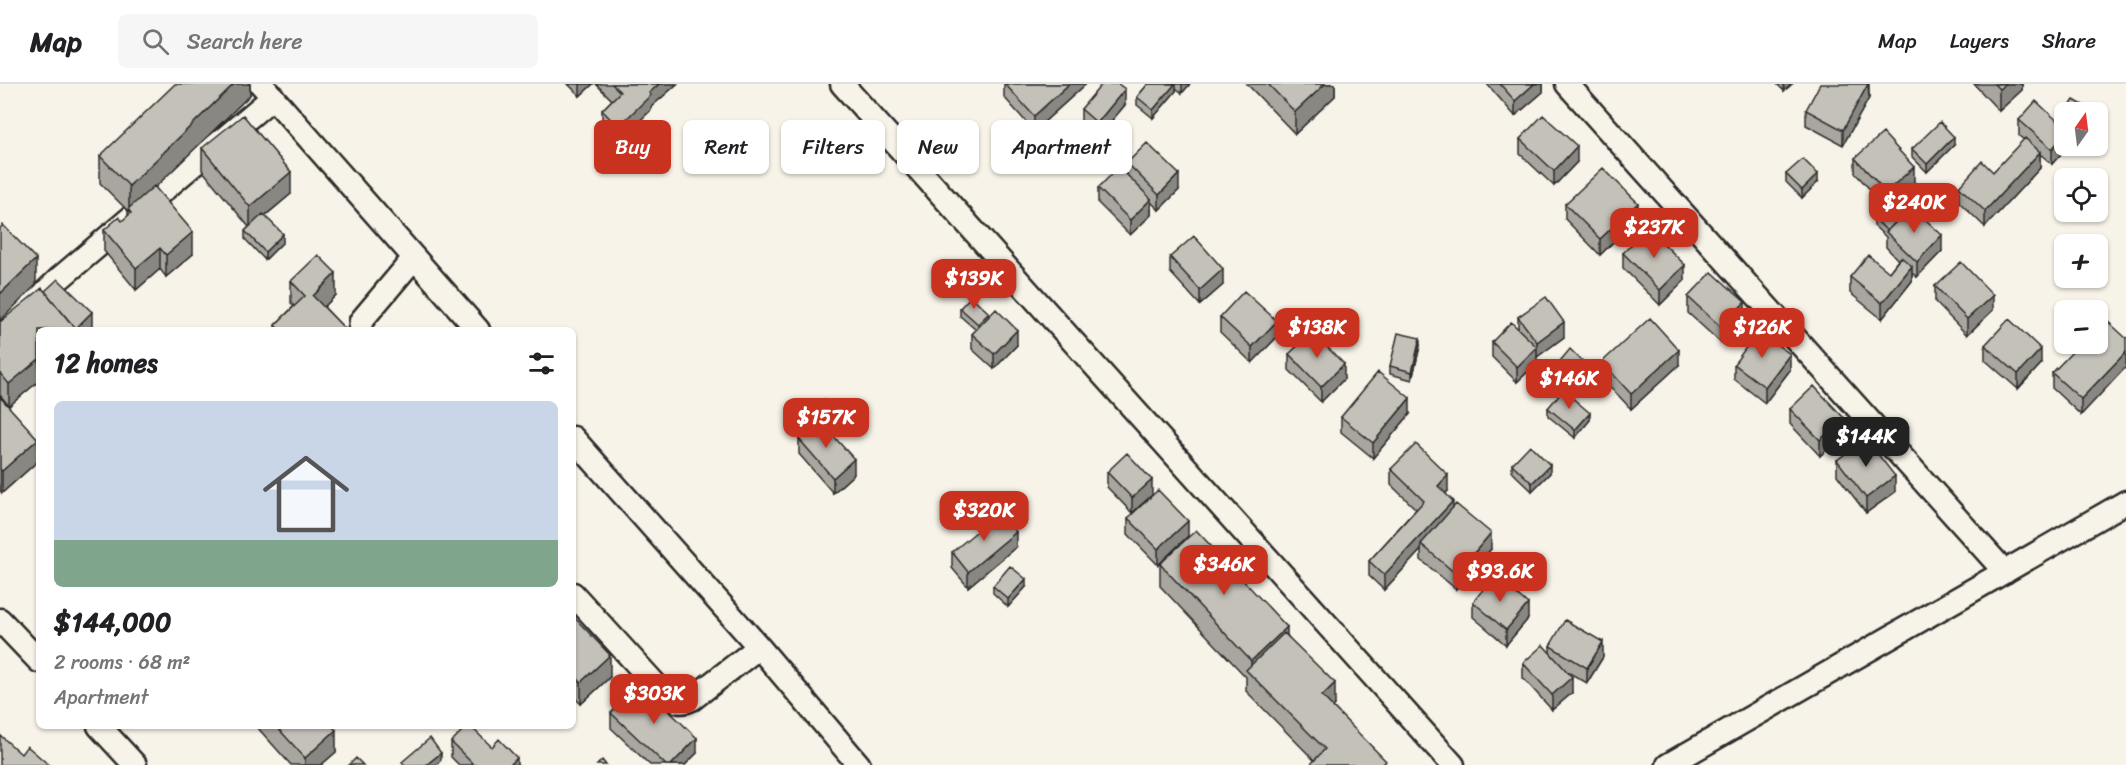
<!DOCTYPE html>
<meta charset="utf-8">
<style>
:root{--surface:#fff;--page:#f6f6f6;--text:#202124;--muted:#757577;--line:#e0e0e0;--accent:#c8321e}
body{margin:0;font-family:Sriracha,sans-serif;background:var(--page);color:var(--text);height:100vh;display:flex;flex-direction:column;font-size:22px;white-space:nowrap}
*{box-sizing:border-box;margin:0}
p{font-size:20px;color:var(--muted)}
.icon{flex:none;width:33px;height:33px;fill:none;stroke:currentColor;stroke-width:2;stroke-linecap:round;stroke-linejoin:round}
.map{position:relative;flex:1;overflow:hidden}
.drawer{position:absolute;left:36px;top:243px;width:540px;height:402px;display:flex;flex-direction:column;background:var(--surface);border-radius:9px;box-shadow:0 2px 4px #0004}
.drawer>*{flex:none}
.top-card{position:absolute;left:594px;top:36px;width:570px;height:54px;display:flex;gap:12px}
.needle{width:39px;rotate:14deg}
.controls{position:absolute;left:2054px;top:18px;display:grid;gap:12px}
.controls a{display:grid;place-items:center;width:54px;height:54px;border-radius:9px;background:var(--surface);box-shadow:0 2px 4px #0004;font-size:30px}
.price{position:absolute;translate:-50% -51px;padding:0 14px;border-radius:12px;background:var(--accent);color:#fff;font-size:20px;line-height:39px;filter:drop-shadow(0 2px 3px #0008)}
.price::after{content:'';position:absolute;left:50%;top:36px;width:18px;height:14px;margin-left:-9px;background:inherit;clip-path:polygon(0 0,100% 0,50% 100%)}
.price.current{background:#222;color:#fff}
ul{padding:0;list-style:none}
li{display:grid;align-content:center;gap:12px;height:318px;padding:0 18px}
li+li{border-top:2px solid var(--line)}
li span{display:grid;place-items:center;height:186px;border-radius:9px;color:#555}
li>.icon{margin-inline-start:auto}
span .icon{width:108px;height:108px;fill:#fffc;stroke-width:1}
li b{font-size:26px}
h2{display:flex;justify-content:space-between;align-items:center;height:72px;padding:0 18px;font-size:26px}
.chip{padding:0 21px;border-radius:9px;background:var(--surface);box-shadow:0 2px 4px #0004;font-size:21px;line-height:54px}
.chip.current{background:var(--accent);color:#fff}
header{display:flex;align-items:center;gap:36px;box-sizing:border-box;height:84px;padding:0 30px;background:var(--surface);border-bottom:2px solid var(--line)}
header strong{font-size:28px}
nav{display:flex;gap:33px;margin-inline-start:auto;font-size:21px}
.search{width:420px;height:54px;background:var(--page);display:flex;align-items:center;gap:15px;box-sizing:border-box;padding:0 21px;border-radius:9px;color:var(--muted);font-size:22px}
.map>svg:first-child{display:block}
</style>
<header>
<strong>Map</strong>
<div class="search"><svg class="icon" aria-label="search" viewBox="0 0 24 24"><circle cx="10" cy="10" r="6"/><path d="M15 15l6 6"/></svg>Search here</div>
<nav><a>Map</a><a>Layers</a><a>Share</a></nav>
</header>
<div class="map">
<svg width="2126" height="681" viewBox="0 0 2126 681">
<rect width="100%" height="100%" fill="#f7f3e8"/>
<filter id="ink" filterUnits="userSpaceOnUse"><feTurbulence type="fractalNoise" baseFrequency=".0167" numOctaves="2"/><feDisplacementMap in="SourceGraphic" scale="12" xChannelSelector="R" yChannelSelector="G"/><feConvolveMatrix kernelMatrix="1 2 1 2 8 2 1 2 1" color-interpolation-filters="sRGB"/></filter>
<g filter="url(#ink)">
<g fill="none" stroke-linecap="round" stroke-linejoin="round">
<defs>
<path id="street" d="M261,0L478,246
M842,0L1453,681
M1567,0L2005,488
M360,246L361,237L414,174
M0,252L60,194L273,13
M573,354L759,563L859,681
M573,510L666,612C676,618 682,620 692,615L759,563
M0,536L39,577
M99,642L135,681
M1668,681L2126,418"/>
</defs>
<use href="#street" stroke="#2b2b2b" stroke-width="27"/>
<use href="#street" stroke="#f7f3e8" stroke-width="22"/>
</g>
<path fill="#a9a69f" stroke="#2b2b2b" stroke-width="1.5" d="M250,0V11L155,103L193,170L166,193L160,185L136,206L104,167V146L122,137L128,132V127L100,99V72Z
M568,0H593L580,12Z
M596,0H677L651,23V26L618,58L602,41V26L612,16Z
M1004,0H1086L1034,47L1004,13Z
M1148,0H1190L1182,9L1176,4V7L1153,34L1137,21V13Z
M1247,0H1335V12L1295,50Z
M1487,0H1543V8L1515,32Z
M1777,0H1792L1784,7Z
M1869,0V14L1843,61L1806,41V26Z
M1974,0H2022V6L1999,27Z
M1125,21L1097,54L1081,41V25Z
M2064,33V62H2068L2052,80L2040,70V84L1985,143L1959,118V103L1993,88L2024,56L2019,52V36L2062,41V36Z
M1520,55L1577,78L1554,102L1520,70Z
M1954,61L1927,88L1912,73V65Z
M202,64L291,110L265,132L283,158L265,176L245,155V147L249,143L202,86Z
M1855,74L1914,98L1888,121L1901,133L1942,167L1917,193L1912,189V197L1882,235L1850,209V193L1889,188L1898,176L1886,163V153L1874,142V134L1885,122L1855,89Z
M1127,79L1179,106L1159,126L1151,118V131L1130,151L1098,119V104L1127,92Z
M1786,90L1818,98L1802,114L1786,98Z
M1565,120L1638,134L1600,171L1565,135Z
M1623,169L1685,196L1660,221L1623,184Z
M1170,173L1223,201L1200,221L1170,188Z
M291,197L336,211L324,223L346,246H275V241L294,222L291,219Z
M1935,202L1993,226L1967,251L1935,218Z
M45,207L92,243L89,246H39V297L9,322L0,311V238Z
M1688,213L1745,233L1721,259L1688,229Z
M960,224L989,232L1017,261L994,285L972,265V250L976,246L960,232Z
M1220,233L1277,253L1252,279L1220,248Z
M1518,233L1564,253L1537,273V279L1517,298L1492,273V258L1518,245Z
M2126,254L2081,331L2052,304V289Z
M1985,261L2041,280L2018,305L1985,276Z
M1420,262L1412,296L1390,290V282Z
M1289,270L1344,295L1321,318L1289,286Z
M1602,278L1679,281L1631,325L1602,294Z
M1734,280L1790,286L1765,319L1734,295Z
M1556,282L1582,284L1568,301L1556,290Z
M0,313L38,377L2,409L0,407Z
M1548,324L1590,336L1575,354L1548,332Z
M1790,325L1844,349L1820,372L1790,340Z
M1410,330L1373,374L1341,348V333Z
M808,331L835,336L826,344L854,390L833,409L799,370V355L812,343L808,339Z
M1837,376L1895,408L1866,429L1837,391Z
M1512,380L1550,389L1532,407L1512,388Z
M1391,385L1448,407L1445,410L1453,424L1491,465L1456,505L1421,476V466L1384,506L1369,492V477L1416,425L1391,401Z
M1107,388L1152,396L1132,429L1107,403Z
M1128,434L1188,452L1158,481L1128,450Z
M1016,463L968,503L952,484V468Z
M1160,480L1287,551L1335,621L1333,623L1386,681L1314,676L1246,607V593L1160,502Z
M993,502L1026,503L1008,523L993,509Z
M1473,518L1528,535L1506,561L1473,533Z
M573,532L610,593L581,620L573,612Z
M1550,562L1603,573L1587,599L1566,587L1572,609L1552,626L1523,594V579L1550,569Z
M611,629L697,669L685,681H650L611,644Z
M256,642H332L336,668L321,681H291Z
M451,658L492,663L517,681H459L451,673Z"/>
<path fill="#898782" stroke="#2b2b2b" stroke-width="1.5" d="M234,0H250V11L130,128L129,127V102Z
M580,0H593L580,12Z
M659,0H677L651,23V26L618,58V43L649,9Z
M1069,0H1086L1034,47V32Z
M1175,0H1176V7L1153,34V26Z
M1182,0H1190L1182,9Z
M1325,0H1335V12L1295,50V28Z
M1534,0H1543V8L1515,32V17Z
M1784,0H1792L1784,7Z
M1868,0L1869,14L1843,61V46Z
M2005,0H2022V6L1999,27V5Z
M1125,5V21L1097,54V39Z
M2064,51V62H2068L2052,80V65Z
M1954,53V61L1927,88V80Z
M1577,62V78L1554,102V87Z
M2040,68V84L1985,143V127Z
M1914,83V98L1886,123V108Z
M291,88V110L250,144V123Z
M1179,90V106L1159,126V111Z
M1818,90V98L1802,114V106Z
M1151,115V131L1130,151V136Z
M1638,119V134L1600,171V155Z
M193,148V170L166,193V171Z
M283,150V158L265,176V168Z
M1942,151V167L1917,193V178Z
M160,164V185L136,206V184Z
M36,175V201L0,237V210Z
M1685,181V196L1660,221V206Z
M1912,182V197L1882,235V219Z
M1223,185V201L1200,221V206Z
M336,189V211L313,234V212Z
M1993,211V226L1967,251V235Z
M1745,218V233L1721,259V243Z
M92,228V243L89,246H76V244Z
M989,229V237L978,248V240Z
M1277,237V253L1252,279V263Z
M1564,238V253L1537,273V258Z
M1017,246V261L994,285V270Z
M1420,254V262L1412,296V288Z
M1537,263V279L1517,298V283Z
M2041,265V280L2018,305V290Z
M1679,266V281L1631,325V310Z
M2126,268V283L2081,331V315Z
M1790,270V286L1765,319V303Z
M39,275V297L9,322V300Z
M1582,277V284L1568,301V293Z
M1344,280V295L1321,318V303Z
M1410,314V330L1373,374V359Z
M835,328V336L819,350V343Z
M1590,329V336L1575,354V346Z
M1844,334V349L1820,372V356Z
M38,355V377L2,409V387Z
M854,375V390L833,409V394Z
M1550,381V389L1532,407V399Z
M1448,391V407L1438,417V402Z
M1895,392V408L1866,429V414Z
M1152,396V411L1132,429V414Z
M1453,417V432L1421,460V466L1384,506V491Z
M1188,437V452L1158,481V465Z
M1016,448V463L968,503V488Z
M1491,449V465L1456,505V490Z
M1026,495V503L1008,523V515Z
M1528,520V535L1506,561V546Z
M1287,543V564L1251,590V577Z
M1603,558V573L1587,599V584Z
M610,571V593L581,620V598Z
M1572,593V609L1552,626V611Z
M1335,599V621L1322,633V612Z
M336,646V668L321,681H305V674Z
M697,654V669L685,681H671Z
M441,669V676L436,681H426Z
M517,674V681H510Z"/>
<path fill="#c4c1b9" stroke="#2b2b2b" stroke-width="1.5" d="M175,0H234L129,102L100,72Z
M612,0H659L649,9L651,11L618,43L602,26L620,8Z
M1005,0H1069L1034,32Z
M1102,0H1118L1125,5L1097,39L1081,25Z
M1148,0H1175L1153,26L1137,13Z
M1268,0H1325L1295,28Z
M1500,0H1534L1515,17Z
M1820,0H1868L1843,46L1806,26Z
M1994,0H2005L1999,5Z
M2074,16L2088,24L2085,28H2066Z
M2036,17L2064,43V51L2052,65L2019,36Z
M243,31L291,88L250,123L202,64Z
M1543,31L1577,62L1554,87L1520,55Z
M1940,38L1954,53L1927,80L1912,65Z
M1883,49L1914,83L1886,108L1855,74Z
M2025,54L2040,68L1985,127L1959,103L1982,77L1993,88Z
M1147,59L1179,90L1159,111L1127,79Z
M1803,75L1818,90L1802,106L1786,90Z
M1119,83L1151,115L1130,136L1098,104Z
M1603,84L1638,119L1600,155L1565,120Z
M154,102L193,148L166,171L160,164L136,184L104,146L119,133L122,137L131,129L128,125Z
M1887,120L1901,133L1887,147L1874,134Z
M1911,122L1942,151L1917,178L1886,148Z
M263,130L283,150L265,168L245,147Z
M3,141L36,175L0,210V144Z
M1648,144L1685,181L1660,206L1623,169Z
M1194,152L1223,185L1200,206L1170,173Z
M318,171L336,189L313,212L346,246H279L275,241L305,212L291,197Z
M1868,171L1889,188L1901,173L1912,182L1882,219L1850,193Z
M1961,178L1993,211L1967,235L1935,202Z
M1712,188L1745,218L1721,243L1688,213Z
M58,195L92,228L76,244L68,236L45,207Z
M42,204L76,245L39,246V275L9,300L0,289V238Z
M1244,207L1277,237L1252,263L1220,233Z
M971,212L989,229L978,240L960,224Z
M1546,213L1564,238L1537,258L1518,233Z
M996,225L1017,246L994,270L972,250Z
M1650,234L1679,266L1631,310L1602,278Z
M2104,234L2126,254V268L2081,315L2052,289L2080,260H2097V241Z
M2009,235L2041,265L2018,290L1985,261Z
M1511,238L1537,263L1517,283L1492,258Z
M1758,247L1790,270L1765,303L1734,280Z
M1312,248L1344,280L1321,303L1289,270Z
M1398,249L1420,254L1412,288L1390,282Z
M1570,265L1582,277L1568,293L1556,282Z
M1378,288L1410,314L1373,359L1341,333Z
M1814,302L1844,334L1820,356L1790,325Z
M1563,306L1590,329L1575,346L1548,324Z
M0,313L38,355L2,387L0,385Z
M825,316L835,328L822,339L819,336L816,339L808,331Z
M819,336L854,375L833,394L799,355Z
M1866,355L1895,392L1866,414L1837,376Z
M1416,360L1448,391L1438,402L1453,417L1384,491L1369,477L1424,417L1391,385Z
M1530,361L1550,381L1532,399L1512,380Z
M1127,369L1152,396L1132,414L1107,388Z
M1158,406L1188,437L1158,465L1128,434Z
M1456,420L1491,449L1456,490L1421,460Z
M1000,428L1016,448L968,488L952,468Z
M1196,446L1287,543L1251,577L1160,480Z
M1010,482L1026,495L1008,515L993,502Z
M1495,491L1528,520L1506,546L1473,518Z
M573,532L610,571L581,598L573,590Z
M1565,536L1603,558L1587,584L1550,562Z
M1284,549L1335,599L1322,612L1386,677L1382,681H1310L1325,665L1246,586Z
M1543,561L1572,593L1552,611L1523,579Z
M640,599L697,654L671,681H666L611,629Z
M276,642H332L336,646L305,674Z
M467,642H470L492,663L499,655L517,674L510,681H474L451,658Z
M0,651L21,670L27,662L49,681H0Z
M430,654L441,669L426,681H405L402,678Z
M356,674L363,681H349Z
M602,676L606,681H597Z"/>
</g>
</svg>
<div class="controls">
<a><svg class="needle" viewBox="-14 -14 28 28"><path d="M0-13l5 13h-10z" fill="#e53935"/><path d="M0 13l5-13h-10z" fill="#757577"/></svg></a>
<a><svg class="icon" aria-label="locate" viewBox="0 0 24 24"><circle cx="12" cy="12" r="6"/><path d="M12 2v4M12 18v4M2 12h4M18 12h4"/></svg></a>
<a>+</a>
<a>−</a>
</div>
<b class="price" style="left:1914px;top:150px">$240K</b>
<b class="price" style="left:1654px;top:175px">$237K</b>
<b class="price" style="left:974px;top:226px">$139K</b>
<b class="price" style="left:1317px;top:275px">$138K</b>
<b class="price" style="left:1762px;top:275px">$126K</b>
<b class="price" style="left:1569px;top:326px">$146K</b>
<b class="price" style="left:826px;top:365px">$157K</b>
<b class="price current" style="left:1866px;top:384px">$144K</b>
<b class="price" style="left:984px;top:458px">$320K</b>
<b class="price" style="left:1224px;top:512px">$346K</b>
<b class="price" style="left:1500px;top:519px">$93.6K</b>
<b class="price" style="left:654px;top:641px">$303K</b>
<div class="top-card">
<a class="chip current">Buy</a>
<a class="chip">Rent</a>
<a class="chip">Filters</a>
<a class="chip">New</a>
<a class="chip">Apartment</a>
</div>
<section class="drawer">
<h2>12 homes<svg class="icon" aria-label="filters" viewBox="0 0 24 24"><path d="M4 7h16M4 17h16"/><circle cx="9" cy="7" r="2"/><circle cx="15" cy="17" r="2"/></svg></h2>
<ul>
<li><span style="background:linear-gradient(#c9d6e8 75%,#7fa58c 0)"><svg class="icon" aria-label="home" viewBox="0 0 24 24"><path d="M3 11l9-7 9 7M6 9v11h12V9"/></svg></span><div><b>$144,000</b><p>2 rooms · 68 m²</p><p>Apartment</p></div></li>
</ul>
</section>
</div>
